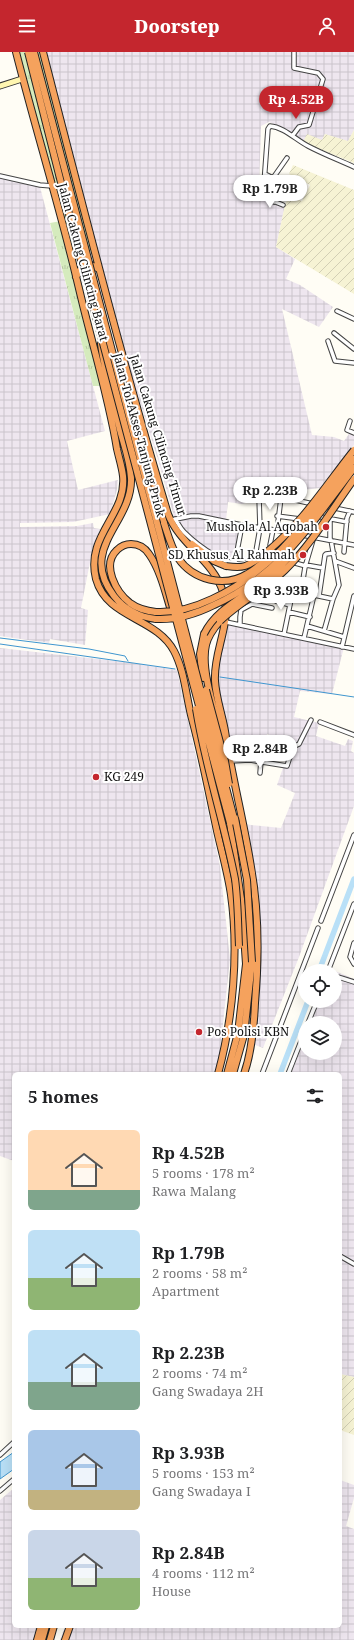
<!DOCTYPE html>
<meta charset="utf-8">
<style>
:root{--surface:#fff;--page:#f2f2f2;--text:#202124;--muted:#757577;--accent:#c4262e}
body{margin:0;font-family:"Noto Serif",serif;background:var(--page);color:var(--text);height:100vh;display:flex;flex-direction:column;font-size:15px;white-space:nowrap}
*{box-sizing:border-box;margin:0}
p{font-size:13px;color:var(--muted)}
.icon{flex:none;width:22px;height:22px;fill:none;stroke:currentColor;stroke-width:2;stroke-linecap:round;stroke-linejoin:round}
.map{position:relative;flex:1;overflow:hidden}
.panel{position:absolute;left:12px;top:1020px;width:330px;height:556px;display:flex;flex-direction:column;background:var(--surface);border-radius:6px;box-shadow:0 4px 16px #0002}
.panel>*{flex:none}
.fabs{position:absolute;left:298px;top:912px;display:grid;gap:8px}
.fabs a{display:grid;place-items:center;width:44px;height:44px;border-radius:50%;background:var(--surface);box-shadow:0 4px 16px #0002;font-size:20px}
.price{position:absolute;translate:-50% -34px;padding:0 9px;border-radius:14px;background:#fff;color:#222;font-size:13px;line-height:26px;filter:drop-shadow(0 1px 2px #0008)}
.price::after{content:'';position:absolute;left:50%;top:24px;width:12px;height:9px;margin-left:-6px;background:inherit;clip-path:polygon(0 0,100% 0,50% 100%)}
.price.on{background:var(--accent);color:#fff}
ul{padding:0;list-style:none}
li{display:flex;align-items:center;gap:12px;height:100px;padding:0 16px}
li span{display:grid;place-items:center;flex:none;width:112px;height:80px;border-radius:6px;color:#555}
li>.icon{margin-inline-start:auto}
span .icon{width:48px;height:48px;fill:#fffc;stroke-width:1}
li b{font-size:17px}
h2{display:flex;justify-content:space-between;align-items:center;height:48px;padding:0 16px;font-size:17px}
header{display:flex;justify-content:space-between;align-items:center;height:52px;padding:0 16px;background:var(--accent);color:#fff;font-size:18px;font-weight:800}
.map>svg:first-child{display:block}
</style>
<header><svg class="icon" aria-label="menu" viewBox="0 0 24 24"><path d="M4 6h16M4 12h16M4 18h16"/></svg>Doorstep<svg class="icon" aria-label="person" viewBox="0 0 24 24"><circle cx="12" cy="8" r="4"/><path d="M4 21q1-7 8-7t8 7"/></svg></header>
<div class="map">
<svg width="354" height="1588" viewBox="0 0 354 1588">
<defs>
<pattern id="industrial-grid" width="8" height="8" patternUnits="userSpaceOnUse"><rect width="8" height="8" fill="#eee6ef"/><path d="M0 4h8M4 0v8" fill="none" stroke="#cbc4cc"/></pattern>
<pattern id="farmland-furrows" width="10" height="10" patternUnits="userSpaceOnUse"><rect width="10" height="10" fill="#f6f3d4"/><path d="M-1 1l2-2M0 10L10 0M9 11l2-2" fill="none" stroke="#d2cfb5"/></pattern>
<pattern id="grass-tufts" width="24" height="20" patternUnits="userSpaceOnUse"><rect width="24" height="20" fill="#d5ebbd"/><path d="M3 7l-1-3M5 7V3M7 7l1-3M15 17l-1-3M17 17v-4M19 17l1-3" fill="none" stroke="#b6c8a1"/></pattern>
</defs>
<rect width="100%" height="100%" fill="#fffdf5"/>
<path fill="url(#industrial-grid)" d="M45,0H354V78L348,90L325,82L322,88L303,90L293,81L269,70L261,74L259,137L266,139L265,147L285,153L276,195L295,207L286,227L300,233L333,255L319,275L282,257L312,383L334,385L344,389L351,379L354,382V393L320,436L278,441L277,436L263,439V445L242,452L228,450L226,468L229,470L227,478L240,482L235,514H227L213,506L175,468L159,411L99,219Z
M0,125L40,135L105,379L67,389L78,438L118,428L117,438L110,462L73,470L20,471V475L77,474L93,471L94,476L100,477L93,495L81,556L88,558L85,593L50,587L49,591L0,584Z
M221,570L344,595L332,642L300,639L294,665L319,671L316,684L345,694L348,687L353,689L351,699L354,701V754L299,905L263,996L250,991L255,923L256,877L249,815L241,772L281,776L295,741L277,733L292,690L267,682L264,699L227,703L212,632V622L214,604Z
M0,596L133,611L177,618L220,814L230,907L219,1009L216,1022H14V1109L0,1104Z
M335,919L354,927V1325L340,1322V1022H291L305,986V1001H335V971H311L319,949H335Z
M340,1428L354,1433V1446L346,1474L354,1477V1588H60L65,1574H340Z
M14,1436V1574H45L41,1588H0V1448Z"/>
<path fill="url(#farmland-furrows)" d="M354,78V111L303,90L307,82L322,88L325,82L348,89Z
M293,113L354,138V242L276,195L285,153L289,144L302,149L310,133L289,122Z
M340,1322L354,1325V1383L340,1378Z"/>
<path fill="url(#grass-tufts)" d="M16,0H28L81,207L72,203L103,334H93L50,171L61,169Z
M34,0H43L93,195L88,204Z"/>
<path fill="#b9e0f7" stroke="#3f96cf" d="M14,1400V1417L0,1427V1410Z"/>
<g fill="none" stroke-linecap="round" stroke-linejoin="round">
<path stroke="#3f96cf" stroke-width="1" d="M0,586L89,597L125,604L128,609
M0,592L175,617
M220,625L354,645"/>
<path stroke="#b9e0f7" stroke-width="5.5" d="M319,919L354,827
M280,1022L308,949"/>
<defs>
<path id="street" d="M293,83L299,75L309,73L323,27L318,21L294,16V0
M265,122L273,126L287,106
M0,124L40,133L52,134
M273,126L284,131
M274,150L284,131L301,139
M283,153L263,145L268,77L270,74C284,75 296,88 308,94C323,102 339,108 354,115
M337,259L354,267
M334,281L354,297
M328,289L335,309L354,311
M350,369L347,378L354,381
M325,454L354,460
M277,464L300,467
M316,464L347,470
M175,467C178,471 180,476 184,480C196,492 231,520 249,509
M171,468L191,464H199L242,473L288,480
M277,478L281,446L291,447L313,452
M302,483L354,493
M330,488V466
M270,493L273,478
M256,499L260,476L259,445
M344,500L347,466L350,459
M335,509L354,516
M235,510L242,473
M295,511L306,514
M306,513L323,516
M301,540L305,515L313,488
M319,544L325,503L326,502L334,501
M290,553L276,549L277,541L270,539L271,534L333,547
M272,556L252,552L241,558L240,565V573L354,597
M289,560L310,565
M226,570L240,573
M307,574L344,585
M324,579L333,547L339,533L331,488
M284,582L293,538
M304,586L314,543
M342,595L354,544
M320,670L354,683
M230,709L250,708L287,714L293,695L299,692L311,668
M260,721L261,709
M321,869L354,783
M354,891L350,905L354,912
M328,919L354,852
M335,924L354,930
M308,971L317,949
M262,1022L318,876
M288,1022L305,979
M340,1204L354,1212
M0,1403L14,1390
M0,1439L14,1427"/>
<path id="secondary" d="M0,34L22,27"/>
<path id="highway" d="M16,0C33,67 53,133 70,200C76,223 81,246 87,269C98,312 110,354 117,397C119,406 122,415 123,424C127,463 85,483 96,527C107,567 156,565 174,599C185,620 186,645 192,667C202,704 209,742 217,779C222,801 228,822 231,843C239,900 233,967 218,1022
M43,0C83,155 122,309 168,462C180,493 213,508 223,540C233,571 213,598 215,629C216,646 222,662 225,679C232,725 244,770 251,815C259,860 259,906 255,951C254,975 252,999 244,1022
M76,225L82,215L91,213L99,217
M101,292C105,321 113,349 120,378C124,393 130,409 131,426C133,471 77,496 114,544C125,558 139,565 156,567
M141,401L164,471
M192,492L214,509L226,514
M156,560C147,559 138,557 130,551C116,540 101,513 117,498C121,494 126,492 131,492C139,492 145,496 149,502C161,519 166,543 172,562
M220,569C214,576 208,584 206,593C200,618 216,662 222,687
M203,626L200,602L204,582
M227,1022L238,981L246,912L242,854L230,771
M233,1022L244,983L252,910
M37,1588L41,1574
M42,1588L46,1574
M50,1588L54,1574
M65,1588L70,1574"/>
</defs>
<use href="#street" stroke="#444" stroke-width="5.5"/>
<use href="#secondary" stroke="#333" stroke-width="7"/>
<use href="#highway" stroke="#222" stroke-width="8"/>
<use href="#street" stroke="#fff" stroke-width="3.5"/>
<use href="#secondary" stroke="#fff6b0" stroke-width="5"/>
<use href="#highway" stroke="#f5a25d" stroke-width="6"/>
<defs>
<path id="highway-bridge" d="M28,0L73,178L230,771
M34,0L235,770
M164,471C168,483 171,495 178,506C193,528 224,536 247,522C257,517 265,508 274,501
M226,514C233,515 239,516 245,514C254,511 261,505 268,499C303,470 326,433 354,398
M156,560C176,561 195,555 212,547C277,518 312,461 354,407
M156,567C176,568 196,562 214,553C280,523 312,471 354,416
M220,569C240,550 265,537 285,518C311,493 333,456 354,427
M204,582C216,558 239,548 259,533C270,525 280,515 289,505
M206,638L225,709L229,732
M196,657C205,714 224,770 235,827C238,849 238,872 239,894
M235,766L247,828L252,910"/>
</defs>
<use href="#highway-bridge" stroke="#222" stroke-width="8" stroke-linecap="butt"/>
<use href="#highway-bridge" stroke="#f5a25d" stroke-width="6"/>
</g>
<g fill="#c4262e" stroke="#fff" stroke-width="1.5">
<circle cx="326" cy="475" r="4"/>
<circle cx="303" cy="503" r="4"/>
<circle cx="96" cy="725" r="4"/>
<circle cx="199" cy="980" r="4"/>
</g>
<g text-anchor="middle" stroke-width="4" stroke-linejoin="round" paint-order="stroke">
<g font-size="12" fill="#111" stroke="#fff">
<text transform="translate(83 210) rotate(75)" y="4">Jalan Cakung Cilincing Barat</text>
<text transform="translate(139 383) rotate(75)" y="4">Jalan Tol Akses Tanjung Priok</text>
<text transform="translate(158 383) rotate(73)" y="4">Jalan Cakung Cilincing Timur</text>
</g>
<g font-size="12" fill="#111" stroke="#fff" text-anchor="end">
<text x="318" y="479">Mushola Al Aqobah</text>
<text x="295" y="507">SD Khusus Al Rahmah</text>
<text x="104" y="729" text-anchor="start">KG 249</text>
<text x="207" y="984" text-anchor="start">Pos Polisi KBN</text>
</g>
</g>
</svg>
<div class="fabs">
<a><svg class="icon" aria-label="locate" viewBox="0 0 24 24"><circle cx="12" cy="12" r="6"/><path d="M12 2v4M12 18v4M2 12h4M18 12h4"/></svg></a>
<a><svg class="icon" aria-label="layers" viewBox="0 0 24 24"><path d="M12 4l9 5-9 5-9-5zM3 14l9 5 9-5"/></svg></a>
</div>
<b class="price on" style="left:296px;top:68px">Rp 4.52B</b>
<b class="price" style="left:270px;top:157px">Rp 1.79B</b>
<b class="price" style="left:270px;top:459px">Rp 2.23B</b>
<b class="price" style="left:281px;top:559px">Rp 3.93B</b>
<b class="price" style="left:260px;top:717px">Rp 2.84B</b>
<section class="panel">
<h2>5 homes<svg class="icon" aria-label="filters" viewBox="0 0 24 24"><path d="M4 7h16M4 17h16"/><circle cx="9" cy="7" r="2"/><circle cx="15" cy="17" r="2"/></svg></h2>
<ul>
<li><span style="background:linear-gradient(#ffd9b3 75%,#7fa58c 0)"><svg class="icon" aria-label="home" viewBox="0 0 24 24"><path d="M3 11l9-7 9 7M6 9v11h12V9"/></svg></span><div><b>Rp 4.52B</b><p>5 rooms · 178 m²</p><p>Rawa Malang</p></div></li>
<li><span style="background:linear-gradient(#bfe0f5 60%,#8fb573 0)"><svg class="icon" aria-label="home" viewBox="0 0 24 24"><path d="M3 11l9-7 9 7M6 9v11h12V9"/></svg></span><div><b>Rp 1.79B</b><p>2 rooms · 58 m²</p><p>Apartment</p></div></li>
<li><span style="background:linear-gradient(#bfe0f5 65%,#7fa58c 0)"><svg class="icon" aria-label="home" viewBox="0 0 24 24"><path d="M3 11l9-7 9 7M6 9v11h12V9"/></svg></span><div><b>Rp 2.23B</b><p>2 rooms · 74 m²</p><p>Gang Swadaya 2H</p></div></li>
<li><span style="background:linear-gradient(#a9c7e8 75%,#c2b280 0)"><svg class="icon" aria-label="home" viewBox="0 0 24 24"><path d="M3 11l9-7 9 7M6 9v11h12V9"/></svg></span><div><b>Rp 3.93B</b><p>5 rooms · 153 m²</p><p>Gang Swadaya I</p></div></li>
<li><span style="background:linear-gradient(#c9d6e8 60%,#8fb573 0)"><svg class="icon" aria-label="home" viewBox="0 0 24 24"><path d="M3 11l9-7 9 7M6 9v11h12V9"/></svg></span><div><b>Rp 2.84B</b><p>4 rooms · 112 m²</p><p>House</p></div></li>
</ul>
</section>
</div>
